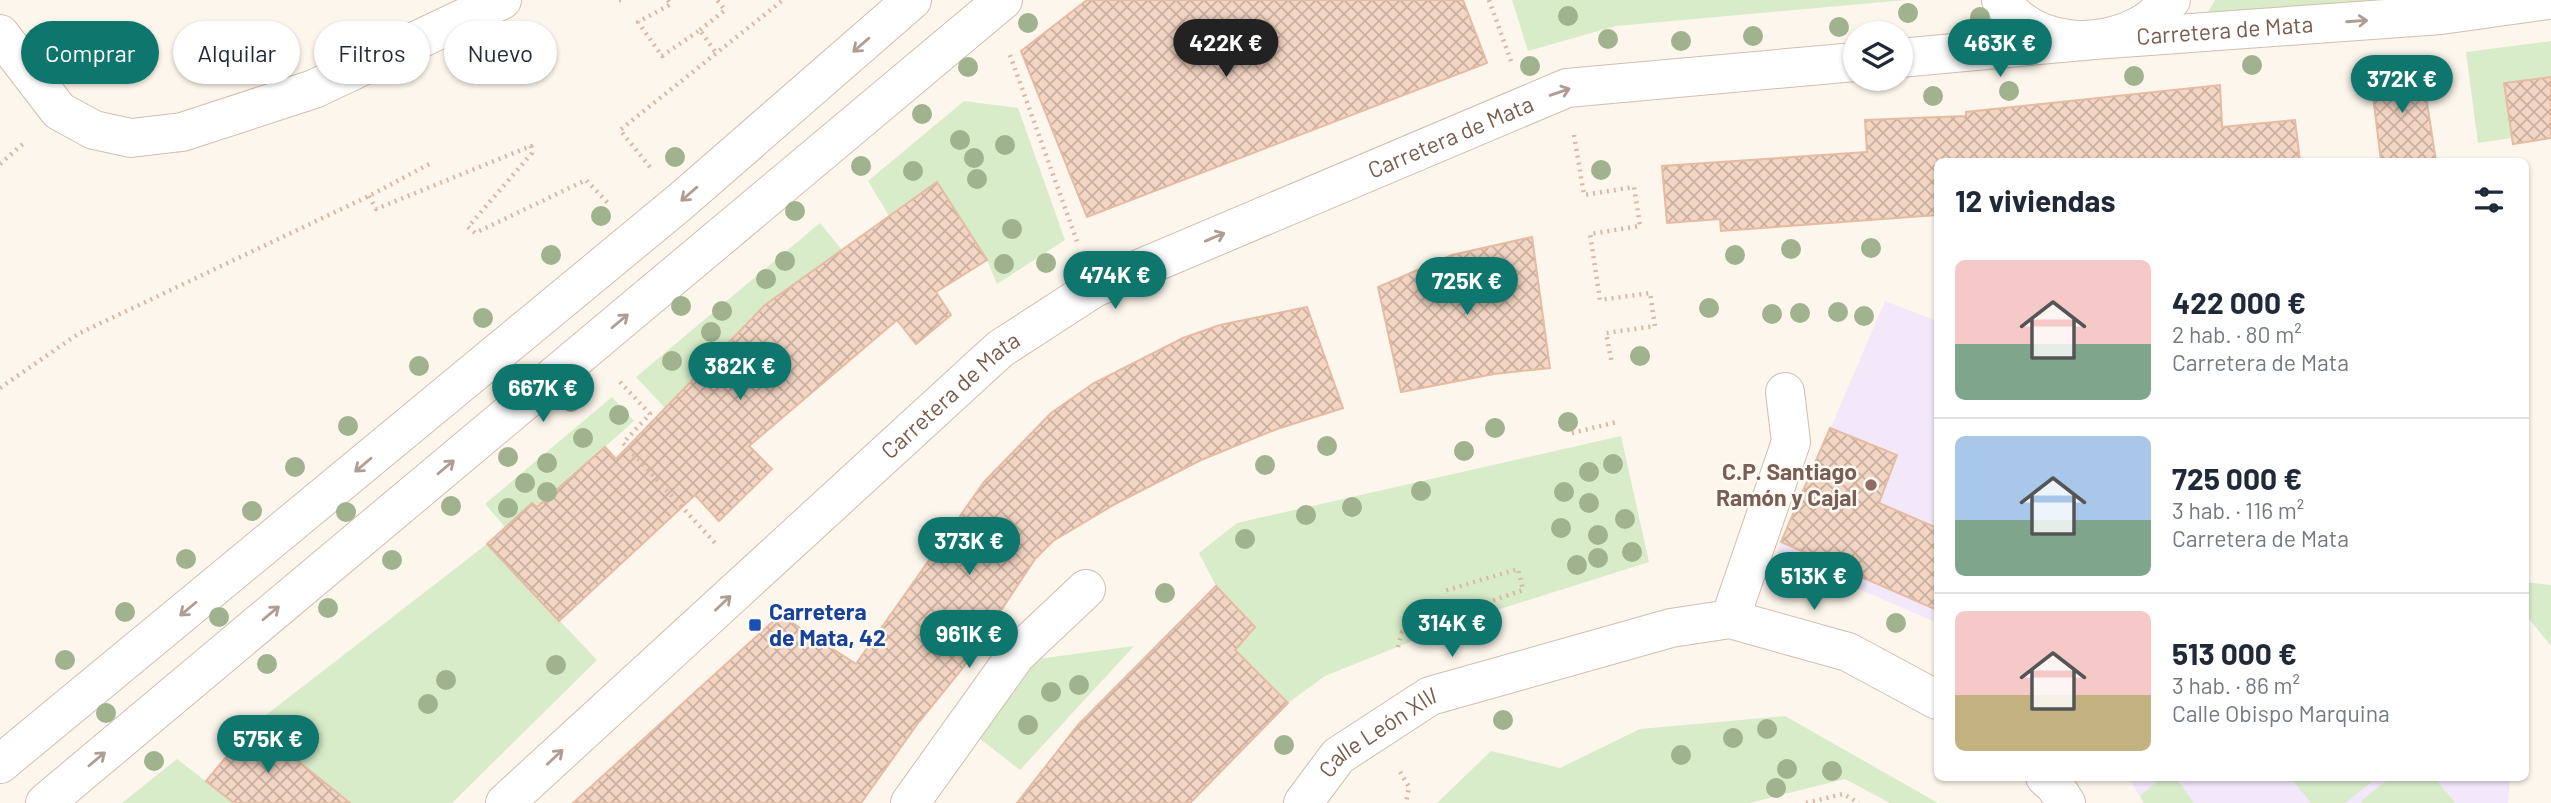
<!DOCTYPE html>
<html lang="es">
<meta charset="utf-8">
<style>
:root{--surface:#fff;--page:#f2f2f3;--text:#1f2937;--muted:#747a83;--line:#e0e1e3;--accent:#0f766e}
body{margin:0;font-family:Barlow,sans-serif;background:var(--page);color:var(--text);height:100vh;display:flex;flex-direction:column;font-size:26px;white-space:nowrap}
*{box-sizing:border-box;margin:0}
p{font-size:23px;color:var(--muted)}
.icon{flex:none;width:38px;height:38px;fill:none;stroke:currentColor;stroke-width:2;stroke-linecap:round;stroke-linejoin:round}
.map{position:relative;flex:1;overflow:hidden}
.drawer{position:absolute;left:1934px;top:158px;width:595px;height:623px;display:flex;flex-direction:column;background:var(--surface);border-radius:10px;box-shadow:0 2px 5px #0004}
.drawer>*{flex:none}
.guide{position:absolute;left:21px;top:21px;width:665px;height:63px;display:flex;gap:14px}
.controls{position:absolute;left:1843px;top:21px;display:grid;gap:14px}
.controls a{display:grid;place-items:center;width:70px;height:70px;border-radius:50%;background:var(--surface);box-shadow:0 2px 5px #0004;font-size:35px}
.price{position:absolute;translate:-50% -60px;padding:0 16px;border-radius:24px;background:var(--accent);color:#fff;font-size:23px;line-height:46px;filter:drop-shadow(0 2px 4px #0008)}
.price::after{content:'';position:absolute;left:50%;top:42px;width:21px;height:16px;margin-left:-10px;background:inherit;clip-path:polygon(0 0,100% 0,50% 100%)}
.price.active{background:#222;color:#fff}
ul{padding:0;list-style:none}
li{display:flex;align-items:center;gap:21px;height:175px;padding:0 21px}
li+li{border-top:2px solid var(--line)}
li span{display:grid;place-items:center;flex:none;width:196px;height:140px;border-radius:10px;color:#555}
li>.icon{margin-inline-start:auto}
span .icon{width:84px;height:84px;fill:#fffc;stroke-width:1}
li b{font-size:30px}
h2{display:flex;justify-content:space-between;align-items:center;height:84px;padding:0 21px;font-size:30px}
.pill{padding:0 24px;border-radius:32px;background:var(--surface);box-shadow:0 2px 5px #0004;font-size:24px;line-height:63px}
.pill.active{background:var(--accent);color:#fff}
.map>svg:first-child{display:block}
</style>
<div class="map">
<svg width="2551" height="803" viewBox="0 0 2551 803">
<defs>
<pattern id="building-cross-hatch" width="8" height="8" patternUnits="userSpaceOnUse" patternTransform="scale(1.75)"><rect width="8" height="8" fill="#f3d5c3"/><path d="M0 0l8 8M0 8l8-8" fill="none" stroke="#cab0a1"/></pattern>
</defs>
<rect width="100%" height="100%" fill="#fdf6ec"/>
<path fill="#f3e8fa" d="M1885,301L1937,321V623L1777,553Z
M2128,777H2510L2508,803H2144Z"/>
<path fill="#d8ecc9" d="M1512,0H1907L1616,26L1528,51Z
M2215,0H2382L2203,21Z
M2551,41V77L2504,84L2512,138L2478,143L2466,52Z
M964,101L1018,108L1065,240L997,284L987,260L937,182L889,216L868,181Z
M820,223L842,250L767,303L665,408L636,377Z
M612,397L634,421L537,507L532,503L505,527L485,504Z
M1621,436L1649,562L1462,621L1325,676L1288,703L1235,650L1255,627L1216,586L1199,553L1237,523Z
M487,544L597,660L452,803H350L253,725Z
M2525,582L2551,585V646L2525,614Z
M1134,646L1020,770L979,738L1037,659Z
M1785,716L1938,803H1890L1845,779L1749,803H1437L1491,751L1560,768L1640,729Z
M177,759L234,803H122Z
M2162,777H2175L2194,803H2144L2140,796Z
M2290,777H2378L2345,803H2311Z
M2391,777H2434L2455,803H2362L2361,801Z"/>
<path fill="url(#building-cross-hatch)" stroke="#e6bba3" stroke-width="2" d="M1087,0H1463L1487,63L1087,217L1021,51Z
M2421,64L2436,161H2381L2370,71Z
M2551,77V138L2513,144L2504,83Z
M2220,85L2222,127L2295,120L2300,161H1937V215L1721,231L1720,219L1667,223L1662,166L1867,152L1865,120L1966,116V112Z
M937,182L987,260L936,292L951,315L916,344L897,320L749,446L772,469L719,521L695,495L559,621L487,544L532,503L537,507L605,447L616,459L765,305Z
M1532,237L1550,368L1494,374L1401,392L1378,287L1452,255Z
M1307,307L1343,408L1277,429L1201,460L1115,504L1053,541L1035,559L962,669L918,723L861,803H573L780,615L856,664L984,482L1051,413L1094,383L1183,338L1220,325Z
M1830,428L1897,455L1879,503L1937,528V610L1781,542Z
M1216,586L1255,627L1235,650L1288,703L1190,803H1017L1078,725Z
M253,725L350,803H234L206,781Z"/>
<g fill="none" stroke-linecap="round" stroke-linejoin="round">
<defs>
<g id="minor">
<path d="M2001,0C2034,47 2100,50 2146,22C2155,16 2163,7 2171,0"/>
<path d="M0,34L59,111L94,130L131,138L182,132L314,89L502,0"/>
<path id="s1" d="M1900,58L2094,40L2441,15L2548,0"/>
<path d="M1730,619L1791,442L1785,392"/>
<path d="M0,764L680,202L912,0"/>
<path d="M2045,777L2055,786L2066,803"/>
<path d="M45,803L1003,0"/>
<path id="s2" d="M505,803L1000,349L1094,288L1567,88L1855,62"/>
<path d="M910,803L1016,655L1086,589"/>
<path id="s3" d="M1303,803L1338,756L1430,696L1671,628L1730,619L1848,652L1937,700"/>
</g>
</defs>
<use href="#minor" stroke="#d1beb0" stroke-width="40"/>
<path stroke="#d9b8a5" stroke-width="4.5" stroke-dasharray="2 5" stroke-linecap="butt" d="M619,0H623
M668,0L671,4L638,22L662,56L700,30L716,53
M1489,0L1511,61
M700,30L725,10L717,0
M1010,55L1078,244
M1574,135L1584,195L1634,187L1640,226L1590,234L1600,300L1650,293L1655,326L1606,333L1612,364
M0,164L25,142
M650,167L620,130L783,0
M369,196L376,209L531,146L532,153L468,227L475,233L586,180L608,203
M620,382L650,414L623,443L717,545
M0,388L78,334L369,196L433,162
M1572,433L1617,422
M1398,647L1402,632L1523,590L1518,569L1444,591
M1400,772L1409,787L1406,803
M1806,803L1843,794L1859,803"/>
<use href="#minor" stroke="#fff" stroke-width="38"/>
</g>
<g fill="#a0b28e">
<circle cx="1908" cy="13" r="10"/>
<circle cx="1568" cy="16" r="10"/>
<circle cx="1980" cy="17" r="10"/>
<circle cx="1028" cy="23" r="10"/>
<circle cx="1839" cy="27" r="10"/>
<circle cx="1753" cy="36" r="10"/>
<circle cx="1608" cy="39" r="10"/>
<circle cx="1681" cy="41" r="10"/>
<circle cx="2252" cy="65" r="10"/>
<circle cx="1530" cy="66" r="10"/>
<circle cx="968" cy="67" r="10"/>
<circle cx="2134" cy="76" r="10"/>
<circle cx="2009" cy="91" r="10"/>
<circle cx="1933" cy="96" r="10"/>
<circle cx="922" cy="114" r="10"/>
<circle cx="960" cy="140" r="10"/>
<circle cx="1005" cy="145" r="10"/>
<circle cx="675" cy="157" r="10"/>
<circle cx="974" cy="158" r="10"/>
<circle cx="861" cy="166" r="10"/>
<circle cx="1601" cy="170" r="10"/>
<circle cx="913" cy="171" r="10"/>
<circle cx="977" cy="179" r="10"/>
<circle cx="795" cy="211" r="10"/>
<circle cx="601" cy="216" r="10"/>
<circle cx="1012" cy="229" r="10"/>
<circle cx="1871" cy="248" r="10"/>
<circle cx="1791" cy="249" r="10"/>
<circle cx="551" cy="255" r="10"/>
<circle cx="1735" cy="255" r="10"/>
<circle cx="785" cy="261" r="10"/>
<circle cx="1046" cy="263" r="10"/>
<circle cx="1004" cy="264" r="10"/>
<circle cx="766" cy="279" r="10"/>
<circle cx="681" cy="306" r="10"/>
<circle cx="1709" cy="308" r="10"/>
<circle cx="722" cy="311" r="10"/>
<circle cx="1838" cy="312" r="10"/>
<circle cx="1800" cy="313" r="10"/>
<circle cx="1772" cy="314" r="10"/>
<circle cx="1864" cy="316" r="10"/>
<circle cx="483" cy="318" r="10"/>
<circle cx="711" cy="332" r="10"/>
<circle cx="1640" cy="356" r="10"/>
<circle cx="672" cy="361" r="10"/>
<circle cx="419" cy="366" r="10"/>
<circle cx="571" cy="402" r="10"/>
<circle cx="619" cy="415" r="10"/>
<circle cx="1568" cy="422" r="10"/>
<circle cx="348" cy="426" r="10"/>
<circle cx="1495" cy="428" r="10"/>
<circle cx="583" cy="438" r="10"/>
<circle cx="1327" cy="446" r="10"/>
<circle cx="1464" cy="451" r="10"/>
<circle cx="508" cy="457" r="10"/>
<circle cx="547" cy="463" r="10"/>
<circle cx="1613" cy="464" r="10"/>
<circle cx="1265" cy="465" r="10"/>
<circle cx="295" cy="467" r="10"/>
<circle cx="1589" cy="472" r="10"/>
<circle cx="525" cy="483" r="10"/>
<circle cx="1421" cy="491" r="10"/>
<circle cx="547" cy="492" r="10"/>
<circle cx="1564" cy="492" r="10"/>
<circle cx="1589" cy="503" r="10"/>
<circle cx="451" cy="506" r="10"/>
<circle cx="1352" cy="507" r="10"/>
<circle cx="508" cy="508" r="10"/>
<circle cx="252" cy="511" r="10"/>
<circle cx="346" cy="512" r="10"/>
<circle cx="1306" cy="515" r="10"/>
<circle cx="1625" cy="519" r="10"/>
<circle cx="1561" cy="528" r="10"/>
<circle cx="1598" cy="535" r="10"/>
<circle cx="1245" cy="539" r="10"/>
<circle cx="1632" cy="552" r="10"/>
<circle cx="1598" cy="558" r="10"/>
<circle cx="186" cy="559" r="10"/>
<circle cx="392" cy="560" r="10"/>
<circle cx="1577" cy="565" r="10"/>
<circle cx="1165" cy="593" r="10"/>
<circle cx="328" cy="608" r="10"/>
<circle cx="125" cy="612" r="10"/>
<circle cx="219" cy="617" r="10"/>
<circle cx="1896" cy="623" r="10"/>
<circle cx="1453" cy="638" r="10"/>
<circle cx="65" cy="660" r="10"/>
<circle cx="267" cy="664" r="10"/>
<circle cx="556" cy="665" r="10"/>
<circle cx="446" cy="680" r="10"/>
<circle cx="1079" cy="685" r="10"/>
<circle cx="1051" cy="692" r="10"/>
<circle cx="428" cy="704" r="10"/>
<circle cx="106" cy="713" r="10"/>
<circle cx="1503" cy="720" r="10"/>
<circle cx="1028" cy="725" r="10"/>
<circle cx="1767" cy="729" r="10"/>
<circle cx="1733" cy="738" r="10"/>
<circle cx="1284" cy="745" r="10"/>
<circle cx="1681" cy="755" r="10"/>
<circle cx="154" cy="761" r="10"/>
<circle cx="1787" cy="769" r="10"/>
<circle cx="1832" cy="771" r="10"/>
<circle cx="1776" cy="788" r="10"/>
</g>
<defs><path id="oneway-shaft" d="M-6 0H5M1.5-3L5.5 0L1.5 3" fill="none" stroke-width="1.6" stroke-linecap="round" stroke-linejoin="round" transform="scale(1.75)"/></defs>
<g stroke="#af9d94">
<use href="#oneway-shaft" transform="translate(2357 21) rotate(-4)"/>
<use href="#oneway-shaft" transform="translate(861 45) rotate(139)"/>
<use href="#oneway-shaft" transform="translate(1560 92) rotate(-19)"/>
<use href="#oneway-shaft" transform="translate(689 194) rotate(139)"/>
<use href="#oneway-shaft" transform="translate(1215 237) rotate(-23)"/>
<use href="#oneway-shaft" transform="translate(620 321) rotate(-40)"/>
<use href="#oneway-shaft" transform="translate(363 465) rotate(140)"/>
<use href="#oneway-shaft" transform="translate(446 467) rotate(-40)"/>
<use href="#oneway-shaft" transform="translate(723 603) rotate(-43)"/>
<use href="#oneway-shaft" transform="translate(188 609) rotate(140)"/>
<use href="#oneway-shaft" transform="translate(271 613) rotate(-40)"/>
<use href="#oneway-shaft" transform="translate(555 757) rotate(-43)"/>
<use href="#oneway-shaft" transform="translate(97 759) rotate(-40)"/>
</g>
<circle fill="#8d6e63" stroke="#fffaf3" stroke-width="2.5" cx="1871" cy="485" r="7"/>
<rect fill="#1a4fb4" stroke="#fffaf3" stroke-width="2.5" x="748" y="618" width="14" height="14" rx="3.5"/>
<g text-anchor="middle" stroke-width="5" stroke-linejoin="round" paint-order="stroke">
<g font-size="23" fill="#7a5c4d" stroke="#fffaf3">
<text dy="8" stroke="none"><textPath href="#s1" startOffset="326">Carretera de Mata</textPath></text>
<text dy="8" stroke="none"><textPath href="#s2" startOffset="1171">Carretera de Mata</textPath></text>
<text dy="8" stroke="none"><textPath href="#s2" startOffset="604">Carretera de Mata</textPath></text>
<text dy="8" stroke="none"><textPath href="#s3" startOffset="105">Calle León XIII</textPath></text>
</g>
<g font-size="23" font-weight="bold" fill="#785e54" stroke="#fffaf3" text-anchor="end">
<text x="1857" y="480">C.P. Santiago<tspan x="1857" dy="26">Ramón y Cajal</tspan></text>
</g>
<g font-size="23" font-weight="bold" fill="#164399" stroke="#fffaf3" text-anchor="start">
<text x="769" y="620">Carretera<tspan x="769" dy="26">de Mata, 42</tspan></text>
</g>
</g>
</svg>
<div class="controls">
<a><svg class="icon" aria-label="layers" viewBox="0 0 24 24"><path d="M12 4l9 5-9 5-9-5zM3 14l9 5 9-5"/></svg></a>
</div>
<b class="price active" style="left:1226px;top:79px">422K €</b>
<b class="price" style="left:2000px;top:79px">463K €</b>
<b class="price" style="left:2402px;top:115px">372K €</b>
<b class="price" style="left:1115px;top:311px">474K €</b>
<b class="price" style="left:1467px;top:317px">725K €</b>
<b class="price" style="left:740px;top:402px">382K €</b>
<b class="price" style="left:543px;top:424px">667K €</b>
<b class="price" style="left:969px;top:577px">373K €</b>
<b class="price" style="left:1814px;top:612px">513K €</b>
<b class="price" style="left:1452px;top:659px">314K €</b>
<b class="price" style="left:969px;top:670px">961K €</b>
<b class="price" style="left:268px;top:775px">575K €</b>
<div class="guide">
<a class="pill active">Comprar</a>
<a class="pill">Alquilar</a>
<a class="pill">Filtros</a>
<a class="pill">Nuevo</a>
</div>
<section class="drawer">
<h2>12 viviendas<svg class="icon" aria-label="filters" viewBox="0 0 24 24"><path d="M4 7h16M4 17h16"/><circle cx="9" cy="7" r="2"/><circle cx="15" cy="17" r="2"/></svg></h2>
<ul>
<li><span style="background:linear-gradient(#f6c9c9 60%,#7fa58c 0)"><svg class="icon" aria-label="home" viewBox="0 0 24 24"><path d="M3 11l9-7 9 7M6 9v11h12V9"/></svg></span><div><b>422 000 €</b><p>2 hab. · 80 m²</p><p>Carretera de Mata</p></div></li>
<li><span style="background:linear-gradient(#a9c7e8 60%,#7fa58c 0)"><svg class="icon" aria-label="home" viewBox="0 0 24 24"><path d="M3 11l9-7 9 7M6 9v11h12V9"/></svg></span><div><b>725 000 €</b><p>3 hab. · 116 m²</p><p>Carretera de Mata</p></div></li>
<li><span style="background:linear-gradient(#f6c9c9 60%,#c2b280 0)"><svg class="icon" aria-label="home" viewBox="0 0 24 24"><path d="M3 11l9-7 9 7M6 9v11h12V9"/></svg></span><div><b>513 000 €</b><p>3 hab. · 86 m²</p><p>Calle Obispo Marquina</p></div></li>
</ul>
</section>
</div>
